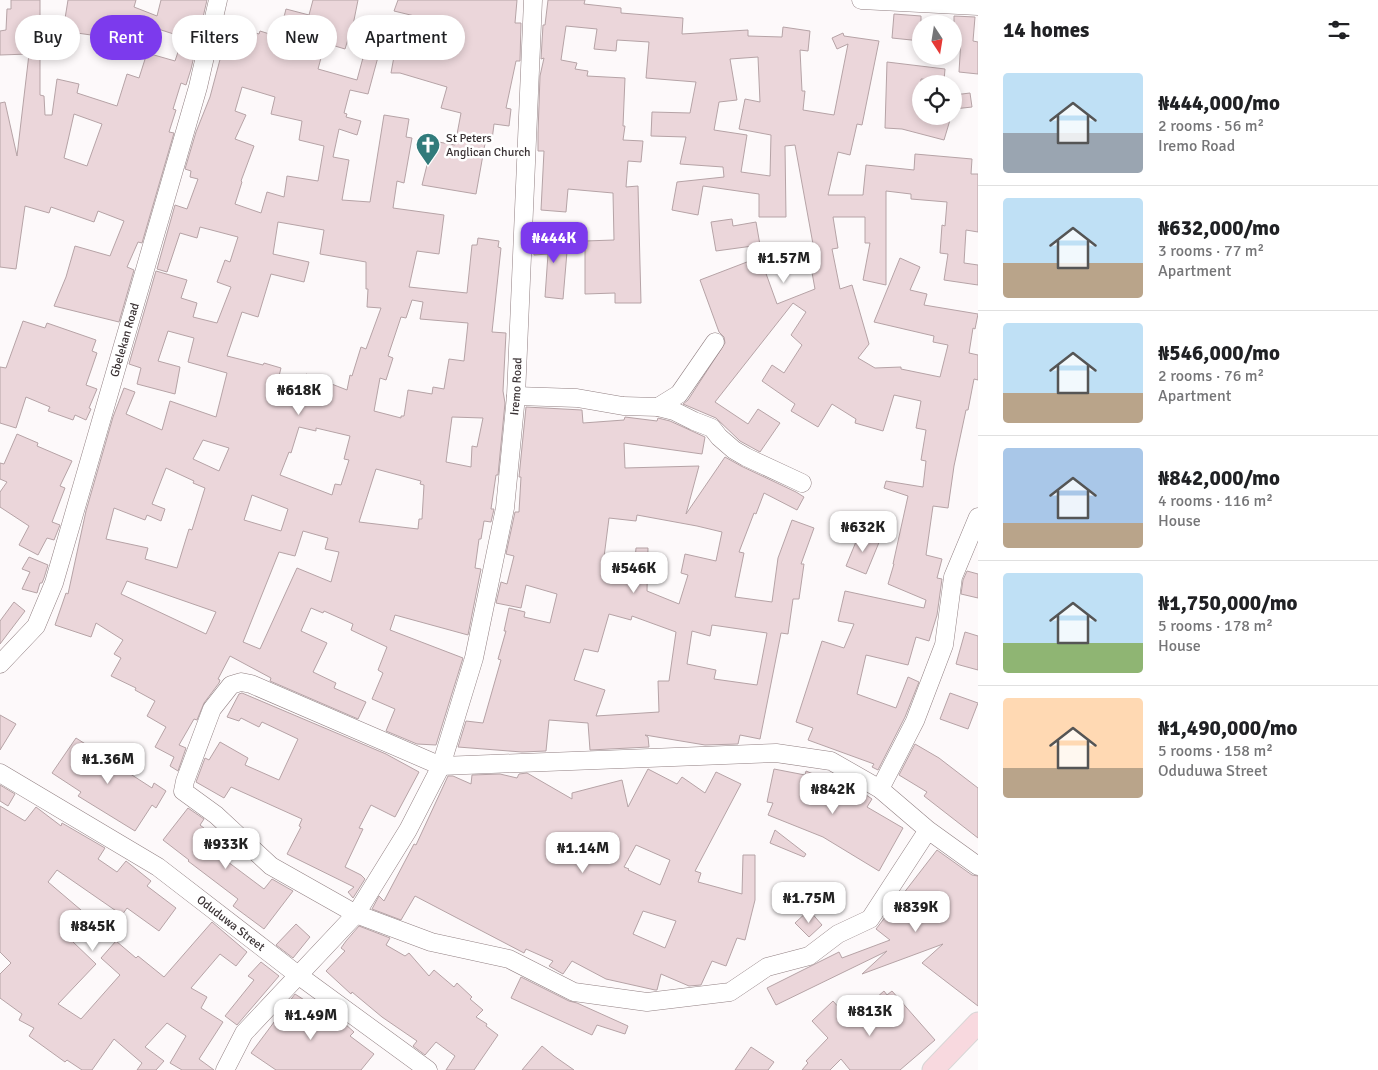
<!DOCTYPE html>
<meta charset="utf-8">
<style>
:root{--surface:#fff;--page:#f2f2f2;--text:#202124;--muted:#757577;--line:#e0e0e0;--accent:#7c3aed}
body{margin:0;font-family:Signika,sans-serif;background:var(--page);color:var(--text);height:100vh;display:flex;flex-direction:column;font-size:19px;white-space:nowrap}
*{box-sizing:border-box;margin:0}
p{font-size:16px;color:var(--muted)}
.icon{flex:none;width:28px;height:28px;fill:none;stroke:currentColor;stroke-width:2;stroke-linecap:round;stroke-linejoin:round}
.map{position:relative;flex:1;overflow:hidden}
.sheet{display:flex;flex-direction:column;background:var(--surface);width:400px}
.sheet>*{flex:none}
.hud{position:absolute;left:15px;top:15px;width:475px;height:45px;display:flex;gap:10px}
.needle{width:32px;rotate:168deg}
.buttons{position:absolute;left:912px;top:15px;display:grid;gap:10px}
.buttons a{display:grid;place-items:center;width:50px;height:50px;border-radius:50%;background:var(--surface);box-shadow:0 2px 8px #0003;font-size:25px}
.price{position:absolute;translate:-50% -42px;padding:0 11px;border-radius:10px;background:#fff;color:#222;font-size:16px;line-height:32px;filter:drop-shadow(0 1px 2px #0008)}
.price::after{content:'';position:absolute;left:50%;top:30px;width:15px;height:11px;margin-left:-8px;background:inherit;clip-path:polygon(0 0,100% 0,50% 100%)}
.price.current{background:var(--accent);color:#fff}
ul{padding:0;list-style:none}
li{display:flex;align-items:center;gap:15px;height:125px;padding:0 25px}
li+li{border-top:1px solid var(--line)}
li span{display:grid;place-items:center;flex:none;width:140px;height:100px;border-radius:5px;color:#555}
li>.icon{margin-inline-start:auto}
span .icon{width:60px;height:60px;fill:#fffc;stroke-width:1}
li b{font-size:21px}
h2{display:flex;justify-content:space-between;align-items:center;height:60px;padding:0 25px;font-size:21px}
.chip{padding:0 18px;border-radius:22px;background:var(--surface);box-shadow:0 2px 8px #0003;font-size:18px;line-height:45px}
.chip.current{background:var(--accent);color:#fff}
main{display:flex;flex:1;min-height:0}
.map>svg:first-child{display:block}
</style>
<main>
<div class="map">
<svg width="978" height="1070" viewBox="0 0 978 1070">
<rect width="100%" height="100%" fill="#fdf9fa"/>
<path fill="#ebd6da" stroke="#b6a3a6" fill-rule="evenodd" d="M11,0H40V95L44,96L45,115H52L57,79L79,84L77,93L117,106L127,74L139,78L147,53L175,61L183,37L155,28L151,37L130,29L123,52L102,46L105,37L63,31L68,0H136L134,7L157,16L161,0H207L191,69L186,85L181,83L173,109L176,110L169,132L174,133L142,243L138,242L127,267L134,270L119,322L54,306L66,277L75,246L110,256L124,221L98,211L94,222L51,207L49,213L25,206L16,269L0,267V103L5,102L17,156L29,54L0,55V31L6,30L7,9H11ZM74,114L102,124L87,166L64,158Z
M313,0H358L354,20L345,49L325,43L318,69L357,80L364,54L378,57L368,94L350,90L344,113L347,114L346,117L361,121L357,135L339,129L333,157L349,160L342,200L370,202L384,115L409,119L406,137L412,138L404,183L397,181L393,208L444,215L439,254L417,251L409,287L467,293L472,245H477L478,238L499,241L498,247L501,248L492,332L506,333L503,391L505,403L498,475H496L491,509H494L491,522L484,521L481,539H479L475,568L481,569L468,635L395,615L390,630L463,658L436,745L417,744L386,731L395,709L372,699L383,673L378,670L387,647L351,630L353,624L324,611L323,613L311,608L301,631L327,643L313,672L336,683L334,688L366,702L358,719L270,681L271,678L230,656L218,679L220,680L219,683L204,703L197,720L194,719L179,745L186,748L178,771L170,766L174,757L155,747L166,727L147,716L155,701L135,690L136,688L111,676L121,658L114,654L123,640L96,623L91,637L55,625L66,593L68,594L86,511L113,417L124,388L135,392L126,414L162,430L170,401L216,417L227,373L188,362L194,338L168,331L158,361L180,367L175,394L137,384L141,368L129,364L156,271L187,280L181,298L197,303L193,317L217,323L231,287L217,282L225,260L230,262L238,237L200,227L197,238L180,233L167,272L157,269L175,205L187,209L198,179L190,177L191,171L185,169L196,132L210,97L222,52L224,53L231,26L259,34L260,31L279,37L286,9L309,15ZM242,87L275,97L271,114L302,121L299,140L324,146L318,181L287,176L284,197L267,192L261,213L235,204L242,182L241,181L254,146L235,139L246,115L235,111ZM278,222L324,230L320,254L366,262V289H368L367,307L381,308L366,349L361,347L352,376L350,375L347,390L306,374L298,395L274,396L281,368L264,363L263,365L227,356L242,312L258,317L271,274L304,282L309,262L273,254ZM412,300L423,302L420,319L468,323L464,361L449,359L444,389L433,387L432,394L408,390L404,416H401V418L374,411L380,378L386,380L393,358L388,356L401,317L406,318ZM452,417L483,418L477,447L472,446L471,467L446,462ZM299,427L316,431V428L350,436L344,459L349,460L341,485L335,484L332,495L280,475L289,452L291,453ZM203,440L229,448L219,471L193,459ZM166,468L194,481L193,483L205,488L192,530L189,529L177,568L145,559L148,548L106,539L114,508L145,520L147,515L161,521L165,509L152,504ZM376,469L421,481L420,484L424,485L422,519H419L418,529L359,522ZM252,495L288,509L281,531L244,520ZM303,531L328,538L325,549L339,552L331,582L297,568L260,649L243,642L279,552L295,556ZM127,581L216,612L206,634L121,594Z
M398,0H517L515,23H521L520,61H516L506,108L511,109L509,126L494,124L492,140L486,138L476,194L422,185L433,141L455,145L461,113L441,108L447,87L400,73H391L395,51L422,48L427,19L394,11Z
M548,0H585L584,4L621,8V13L683,18L682,34L748,30V36L782,37L783,27L810,31L808,51L800,50L802,91H805L803,110L834,115L848,44L837,49L832,38L843,33L844,36L879,41L862,125L857,124L850,155L838,152L828,195H863L866,165L914,170L915,154L972,159L971,174H978V232L966,230L964,263L978,265V285L944,280L948,254L940,253L942,225L945,226L947,202L911,199V194L886,191V285L863,280L870,243H865V217H833L838,248L832,249L840,289L852,285L869,344L858,358L875,368L901,367V369L940,377L948,345L933,342L934,336L874,322L900,258L920,267L910,290L927,294L924,305L978,314L975,329L973,328L969,353L978,355V380L974,379L968,410H966L954,466L948,508L933,506L926,555L942,559L937,578L942,579L937,615L929,641L916,637L908,665L866,655L857,694L896,708L908,677L919,682L905,717L878,770L872,767L874,764L808,740L813,728L796,722L822,641L844,648L854,624L838,621L845,591L924,608L926,600L888,584L894,564H893L908,496L884,488L886,481L923,487L926,461L921,460L926,430L916,428L921,401L894,395L883,431L855,423L856,419L832,404L818,427L791,411L795,404L762,381L772,365L784,373L802,345L791,335L806,312L793,303L715,402L748,424L758,409L780,423L760,452L740,441L716,418L683,404L688,400L725,343L724,337L719,332L700,280L760,257L777,304L815,289L811,267L817,266L795,145L785,146L786,217H759V194L703,186L698,215L672,210L677,182L724,177L723,167L680,164L686,137L651,136L652,112L690,113L696,82L646,78L649,42L617,40L616,51L594,49L597,29L566,26L561,60L577,63L575,69L588,71L587,76L625,78L623,126H625L623,140L643,141L641,162L628,161L626,187L638,186L641,303H615V293L585,294V241L614,240L613,193L568,189L566,212L541,210L544,151H538V133L540,76L544,58L541,59L543,25H545ZM758,57L760,102L745,99L739,129L771,135L770,176L741,172L747,135L714,130L719,102L737,100L730,59Z
M894,14L921,16V41L892,38Z
M954,16L975,17L973,41L978,42V74L959,72L961,39H954Z
M887,62L945,69L944,81L921,79V116H935L950,120L944,140L902,129L885,128Z
M970,93L972,107L954,109V95Z
M732,219L733,226L756,222L760,245L716,251L711,222Z
M533,238L568,240L563,299L545,297L548,254L534,255Z
M23,321L45,328L47,323L96,340L92,351L97,353L86,385L97,389L89,408L91,409L86,420L75,415L73,420L48,411L50,407L26,397L16,428L0,423V367L6,368Z
M526,407L582,410L583,423L624,420L625,417L657,421L658,418L670,421L705,437L702,454L624,443L625,468L699,466L686,514L725,457L741,466L796,492L804,497L797,510L764,493L756,514L754,513L739,552L744,553L735,597L772,602L778,558L792,520L814,528L801,564H804L799,599H793L788,634L781,633L760,739L740,735L738,744L705,745L645,735L648,737L649,747L590,750L588,723L549,720L546,751L522,752L458,747L466,721L483,723L501,660L498,659L506,631H504L509,608L525,612L524,617L550,623L557,594L526,585L521,608L496,603L501,582L507,584L514,556L506,554L515,512H519L521,477H519ZM637,515L697,526L722,532L716,561L685,554L681,573L688,575L679,604L647,591L648,548H636L635,560L604,557L609,518L636,521ZM609,614L631,620L632,616L676,632L669,681H658L659,712L596,716L605,690L574,680L584,649L598,652ZM712,625L767,633L757,685L714,679L716,670L687,664L692,631L710,636Z
M17,434L38,443L37,446L72,461L60,486L65,488L52,522L60,525L54,540L47,538L38,555L19,545L29,526L0,507V492L7,482L0,479V463L4,464Z
M860,532L880,540L866,574L846,566Z
M29,557L48,565L44,578L42,583H40L37,593L22,589L30,572L22,569Z
M967,571L978,574V598L961,594L963,580Z
M14,602L25,611L0,644V621Z
M965,632L978,636V670L956,664Z
M242,693L386,754L419,772L395,817L371,805L359,828L363,829L345,867L361,875L365,879L353,898L348,892L354,887L287,854L301,827L299,826L302,819L231,787L224,798L196,782L205,758L209,760L220,742L248,758L245,765L279,780L298,739L262,722L259,727L241,718L239,721L227,717L239,694Z
M950,693L978,703L968,729L940,719Z
M0,715L16,724L0,750Z
M76,738L98,752V753L152,788L154,783L166,791L156,808L152,805L135,831L78,796L81,792L52,773Z
M915,744L939,758L978,788V838L924,796L927,792L899,775Z
M648,769L677,784L682,777L705,793L716,772L741,784L695,871L701,873L698,882L742,894L743,855H755V900L745,940L737,938L726,966L712,961L701,985L689,986L661,974L657,990H655L606,979L572,961L563,974L549,966L553,961L526,949L524,953L415,896L401,920L372,909L379,896L384,901L414,844L416,845L448,776H453L471,784L472,775L500,774L517,778L519,774L527,773L572,799V793L622,780L628,807ZM636,845L670,860L660,885L628,870L629,869L624,867ZM643,911L676,921L665,948L633,934Z
M774,769L805,775L806,771L854,791L856,788L872,799L867,807L903,828L879,871L823,837L768,815L773,803L767,802Z
M0,785L15,794L8,806L0,801Z
M0,806L25,821L36,807L61,826L62,823L105,848L98,859L117,872L126,861L151,881L147,886L176,908L159,931L127,908L122,915L57,870L48,882L88,916L72,941L96,964L58,1004L81,1019L120,975L101,958L116,941L136,958L138,956L164,977L212,922L247,952L236,966L220,954L191,988L207,997L201,1008L223,1022L199,1059L214,1070H182L170,1063L186,1036L167,1023L145,1047L164,1061L156,1070H137L142,1063L114,1039L92,1070H82L67,1060L65,1062L29,1036L34,1028L19,1020L22,1014L0,998V974L11,963L0,952Z
M188,808L204,819L200,825L231,849L224,859L264,889L272,879L293,891L264,929L233,906L238,899L188,861L189,860L163,840Z
M775,830L806,854L804,857L770,843Z
M937,850L972,875L978,876V1006L922,963L943,944L862,974L887,951L776,1005L767,988L839,952L842,958L890,940L876,929Z
M809,910L822,925L809,937L795,923Z
M296,924L310,937L293,958L276,945Z
M359,926L390,938L386,945L405,956L409,953L429,976L434,970L454,987L457,983L472,997L470,999L483,1010L476,1017L487,1024L486,1026L498,1035L474,1070H446L455,1056L436,1042L425,1055L413,1046L417,1041L382,1017L352,992L351,994L326,971L345,951L341,948L346,941Z
M261,962L279,976L237,1025L225,1016L254,980L248,976Z
M521,977L569,1001L577,1003L628,1026L625,1034L597,1025L592,1035L511,998Z
M884,991L887,995L892,991L935,1040L900,1070H850L841,1059L830,1070H802L808,1063L806,1061L828,1038L812,1021L833,1001L848,1018L866,1002L868,1005Z
M295,994L312,1005L314,1002L335,1015L354,1032L350,1036L374,1054L361,1070H276L251,1053Z
M542,1046L554,1056L574,1070H522Z
M751,1047L774,1062L768,1070H735Z"/>
<g fill="none" stroke-linecap="round" stroke-linejoin="round">
<defs>
<g id="minor">
<path d="M861,0L978,6"/>
<path d="M516,396L577,398L623,406L658,407L674,411L694,421L712,428L719,437L734,450L746,457L802,483"/>
<path d="M658,407L679,394L715,342"/>
<path id="s1" d="M0,664L36,626L54,583L198,87L218,0"/>
<path id="s2" d="M0,773L158,867L298,975L428,1070"/>
<path d="M880,789L915,721L944,645L953,577L978,517"/>
<path d="M928,830L870,919L838,934L809,956L767,967L730,992L647,1002L574,992L509,959L431,942L356,914L271,866L216,815L183,791L185,781L212,709L231,685L241,682L251,684L441,766L776,753L831,761L880,789L928,830L978,866"/>
<path id="s3" d="M225,1070L244,1033L356,914L408,830L441,766L474,658L505,508L516,396L533,0"/>
</g>
<path id="major" d="M933,1070L978,1023"/>
</defs>
<use href="#minor" stroke="#928083" stroke-width="19"/>
<use href="#major" stroke="#d8d6d6" stroke-width="23"/>
<use href="#minor" stroke="#fff" stroke-width="18"/>
<use href="#major" stroke="#f8d9df" stroke-width="21"/>
</g>
<defs>
<symbol id="church-pin" viewBox="-11 -11 22 30"><path d="M0 17L-7.5 6A9.5 9.5 0 1 1 7.5 6Z" fill="#317b7b" stroke="#fff"/><path d="M-1.2-6h2.4v3.5h3.3v2.4h-3.3V6h-2.4V-.1h-3.3v-2.4h3.3Z" fill="#fff"/></symbol>
</defs>
<g fill-rule="evenodd">
<use href="#church-pin" x="414" y="131" width="28" height="38"/>
</g>
<g text-anchor="middle" stroke-width="5" stroke-linejoin="round" paint-order="stroke">
<g font-size="12" fill="#3a3234" stroke="#fff" text-anchor="start">
<text x="446" y="142">St Peters<tspan x="446" dy="14">Anglican Church</tspan></text>
</g>
<g font-size="12" fill="#3a3234" stroke="#fff">
<text dy="4" stroke="none"><textPath href="#s1" startOffset="352">Gbelekan Road</textPath></text>
<text dy="4" stroke="none"><textPath href="#s3" startOffset="764">Iremo Road</textPath></text>
<text dy="4" stroke="none"><textPath href="#s2" startOffset="276">Oduduwa Street</textPath></text>
</g>
</g>
</svg>
<div class="buttons">
<a><svg class="needle" viewBox="-14 -14 28 28"><path d="M0-13l5 13h-10z" fill="#e53935"/><path d="M0 13l5-13h-10z" fill="#757577"/></svg></a>
<a><svg class="icon" aria-label="locate" viewBox="0 0 24 24"><circle cx="12" cy="12" r="6"/><path d="M12 2v4M12 18v4M2 12h4M18 12h4"/></svg></a>
</div>
<b class="price current" style="left:554px;top:264px">₦444K</b>
<b class="price" style="left:784px;top:284px">₦1.57M</b>
<b class="price" style="left:299px;top:416px">₦618K</b>
<b class="price" style="left:863px;top:553px">₦632K</b>
<b class="price" style="left:634px;top:594px">₦546K</b>
<b class="price" style="left:108px;top:785px">₦1.36M</b>
<b class="price" style="left:833px;top:815px">₦842K</b>
<b class="price" style="left:226px;top:870px">₦933K</b>
<b class="price" style="left:583px;top:874px">₦1.14M</b>
<b class="price" style="left:809px;top:924px">₦1.75M</b>
<b class="price" style="left:916px;top:933px">₦839K</b>
<b class="price" style="left:93px;top:952px">₦845K</b>
<b class="price" style="left:870px;top:1037px">₦813K</b>
<b class="price" style="left:311px;top:1041px">₦1.49M</b>
<div class="hud">
<a class="chip">Buy</a>
<a class="chip current">Rent</a>
<a class="chip">Filters</a>
<a class="chip">New</a>
<a class="chip">Apartment</a>
</div>
</div>
<section class="sheet">
<h2>14 homes<svg class="icon" aria-label="filters" viewBox="0 0 24 24"><path d="M4 7h16M4 17h16"/><circle cx="9" cy="7" r="2"/><circle cx="15" cy="17" r="2"/></svg></h2>
<ul>
<li><span style="background:linear-gradient(#bfe0f5 60%,#9aa5b1 0)"><svg class="icon" aria-label="home" viewBox="0 0 24 24"><path d="M3 11l9-7 9 7M6 9v11h12V9"/></svg></span><div><b>₦444,000/mo</b><p>2 rooms · 56 m²</p><p>Iremo Road</p></div></li>
<li><span style="background:linear-gradient(#bfe0f5 65%,#b9a48a 0)"><svg class="icon" aria-label="home" viewBox="0 0 24 24"><path d="M3 11l9-7 9 7M6 9v11h12V9"/></svg></span><div><b>₦632,000/mo</b><p>3 rooms · 77 m²</p><p>Apartment</p></div></li>
<li><span style="background:linear-gradient(#bfe0f5 70%,#b9a48a 0)"><svg class="icon" aria-label="home" viewBox="0 0 24 24"><path d="M3 11l9-7 9 7M6 9v11h12V9"/></svg></span><div><b>₦546,000/mo</b><p>2 rooms · 76 m²</p><p>Apartment</p></div></li>
<li><span style="background:linear-gradient(#a9c7e8 75%,#b9a48a 0)"><svg class="icon" aria-label="home" viewBox="0 0 24 24"><path d="M3 11l9-7 9 7M6 9v11h12V9"/></svg></span><div><b>₦842,000/mo</b><p>4 rooms · 116 m²</p><p>House</p></div></li>
<li><span style="background:linear-gradient(#bfe0f5 70%,#8fb573 0)"><svg class="icon" aria-label="home" viewBox="0 0 24 24"><path d="M3 11l9-7 9 7M6 9v11h12V9"/></svg></span><div><b>₦1,750,000/mo</b><p>5 rooms · 178 m²</p><p>House</p></div></li>
<li><span style="background:linear-gradient(#ffd9b3 70%,#b9a48a 0)"><svg class="icon" aria-label="home" viewBox="0 0 24 24"><path d="M3 11l9-7 9 7M6 9v11h12V9"/></svg></span><div><b>₦1,490,000/mo</b><p>5 rooms · 158 m²</p><p>Oduduwa Street</p></div></li>
</ul>
</section>
</main>
